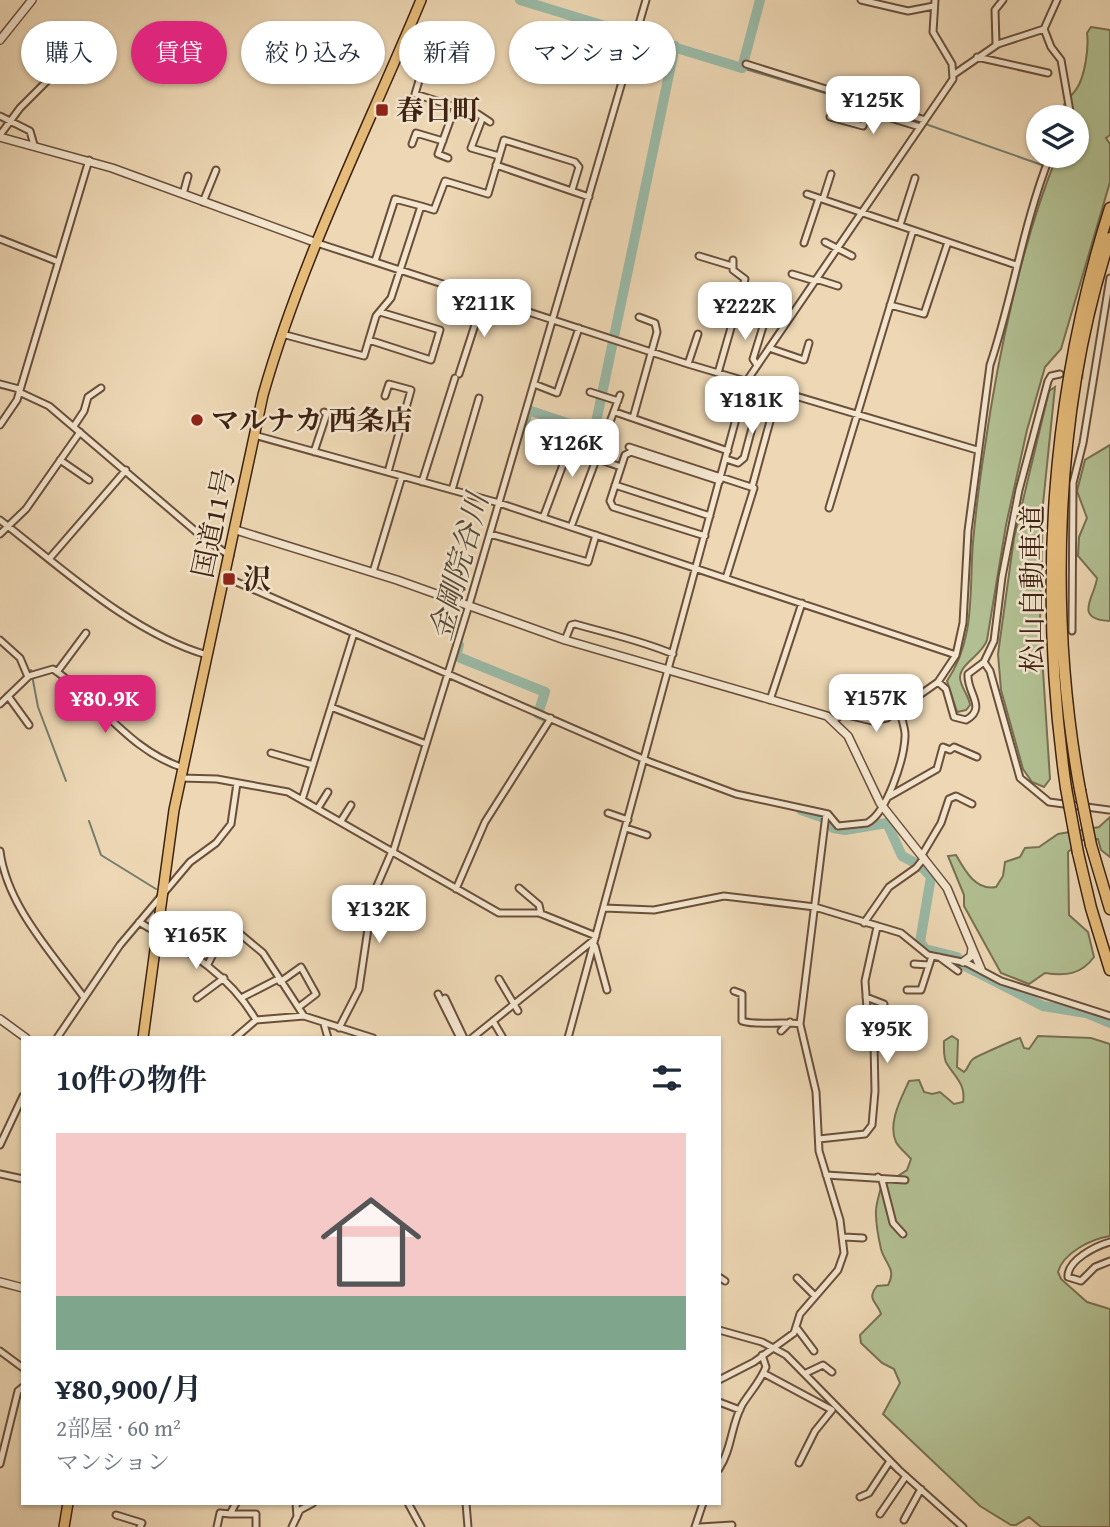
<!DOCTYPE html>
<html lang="ja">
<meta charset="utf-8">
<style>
:root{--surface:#fff;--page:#f2f2f3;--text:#1f2937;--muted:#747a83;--accent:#db2777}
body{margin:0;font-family:"Gentium Book Plus","Noto Serif JP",serif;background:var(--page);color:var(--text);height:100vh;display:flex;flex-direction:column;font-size:26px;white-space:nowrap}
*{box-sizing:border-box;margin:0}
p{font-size:23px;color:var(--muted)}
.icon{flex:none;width:38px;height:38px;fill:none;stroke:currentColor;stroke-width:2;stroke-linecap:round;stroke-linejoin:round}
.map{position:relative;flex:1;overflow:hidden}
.side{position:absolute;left:21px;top:1036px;width:700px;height:469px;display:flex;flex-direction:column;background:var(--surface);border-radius:0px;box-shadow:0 2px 5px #0004}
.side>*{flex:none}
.top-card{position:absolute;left:21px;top:21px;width:700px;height:63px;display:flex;gap:14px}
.fabs{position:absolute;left:1026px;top:105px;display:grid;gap:14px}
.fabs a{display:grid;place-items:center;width:63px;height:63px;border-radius:50%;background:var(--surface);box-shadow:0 2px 5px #0004;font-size:35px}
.price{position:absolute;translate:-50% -60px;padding:0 16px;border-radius:14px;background:#fff;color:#222;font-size:23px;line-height:46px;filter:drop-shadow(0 2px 4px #0008)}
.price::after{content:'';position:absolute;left:50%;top:42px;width:21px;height:16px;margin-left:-10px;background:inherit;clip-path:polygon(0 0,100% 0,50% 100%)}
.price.current{background:var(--accent);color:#fff}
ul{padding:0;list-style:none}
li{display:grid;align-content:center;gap:14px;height:371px;padding:0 35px}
li span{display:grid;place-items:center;height:217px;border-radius:0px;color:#555}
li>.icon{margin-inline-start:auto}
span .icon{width:126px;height:126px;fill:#fffc;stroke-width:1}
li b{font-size:30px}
h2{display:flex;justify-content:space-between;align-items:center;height:84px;padding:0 35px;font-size:30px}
.chip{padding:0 24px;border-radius:32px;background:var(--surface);box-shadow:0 2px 5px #0004;font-size:24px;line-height:63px}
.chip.current{background:var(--accent);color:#fff}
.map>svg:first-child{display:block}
</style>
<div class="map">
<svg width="1110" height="1527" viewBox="0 0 1110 1527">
<rect width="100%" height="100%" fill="#edd7b4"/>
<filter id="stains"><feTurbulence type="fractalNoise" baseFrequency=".00286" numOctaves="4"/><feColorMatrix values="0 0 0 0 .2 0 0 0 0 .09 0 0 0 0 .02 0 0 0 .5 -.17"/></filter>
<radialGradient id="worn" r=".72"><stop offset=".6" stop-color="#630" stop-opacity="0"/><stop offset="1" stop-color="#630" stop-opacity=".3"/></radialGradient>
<path fill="#b2bf92" stroke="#787052" stroke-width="2" d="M1091,27L1110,30V135L1106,138L1110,144V182L1061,349L1045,367L1027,430L1006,525L987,640C983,654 961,663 960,677C960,687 969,695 970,705L966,710L957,712L947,681C976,638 969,591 973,542C976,510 980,477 985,446C998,355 1022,241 1057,156H1076V139L1086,131L1076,126V117H1065C1059,101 1070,100 1077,88C1085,76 1089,47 1087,33Z
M1055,387L1043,504L1040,624L1050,779L1044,787L1032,782L1023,769L1001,690L998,654L1014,538L1049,391Z
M1110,445V621C1072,619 1095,597 1097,578L1078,556L1079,537L1087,518L1077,491L1085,460Z
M1110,817V857L1101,850L1098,839L1083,840L1068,852L1069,915L1088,932L1094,957C1081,975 1065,976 1045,973L1029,984L1001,973L964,906V895L948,856L956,855C965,871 976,891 996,887L1003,876L1005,862L1020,857L1025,848L1039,847L1058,834L1099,827Z
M952,1036L958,1040L957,1067L964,1072C969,1068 968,1063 973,1059C977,1056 1016,1039 1020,1038L1024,1048L1029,1049L1038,1036L1091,1038L1110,1044V1236C1091,1239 1063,1253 1058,1272L1061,1279L1087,1302L1110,1309V1527H1041L1029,1517L1016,1525H1011L980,1506L883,1414L900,1383L894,1369L882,1363L861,1343L860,1335L881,1314C877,1301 866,1300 877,1286L888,1285C897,1269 885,1264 881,1249C879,1240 876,1224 876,1215C875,1206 879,1196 881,1187L907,1170L911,1159C906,1153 899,1148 896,1142C887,1123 902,1097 909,1081L919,1080L924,1092L932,1094L940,1092L954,1104L963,1102C966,1085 956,1078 947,1064C943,1058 944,1048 944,1041Z"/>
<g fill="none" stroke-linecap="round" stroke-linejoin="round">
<path stroke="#757d6b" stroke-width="2" d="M742,68L917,121L1042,165
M31,670L38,707L66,781
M89,821L101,855L156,889"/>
<path stroke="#9abaa7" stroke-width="10" d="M520,0L742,68L760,0
M525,422L528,410L594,432L675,46
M459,645L456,656L545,692L538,714L547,718
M801,810L830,820L833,828L845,830L887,823L902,856L921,866L931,877L920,942L925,949L957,957L965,966L1043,1006L1086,1013L1110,1023"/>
<path stroke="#cab394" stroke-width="5" stroke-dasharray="5 2.5" stroke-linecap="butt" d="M1060,374L1084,377"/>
<defs>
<path id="minor" d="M861,0L908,11L934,6
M1044,29L1051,47L1061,60L1071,117
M996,44L995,10L1003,0
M398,56L424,64L415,94L478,114L490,122
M977,57L1048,73
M746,64L925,120
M953,75L998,44L1044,29L1057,0
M0,116L30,131L34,145
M830,117L863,126L868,111L920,127
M482,119L471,148L499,156
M0,135L20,108L71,57
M412,144L416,133L443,141
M448,158L438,154L455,107
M496,165L589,197
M183,194L188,176
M807,194L1016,265
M823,199L831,174
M203,202L216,170
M421,206L434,210L445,181L488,194L504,140L575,162L579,167L572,190
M900,225L915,178
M0,239L56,261
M825,242L852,256
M317,243L688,364L977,450
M804,243L819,198
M699,256L732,266
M792,274L815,281
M816,279L838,286
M890,305L924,314L948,242
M282,334L364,356L376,316L391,298L421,206L395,199L375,261
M369,340L431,360L440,330L380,312
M769,348L804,360L809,343
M688,364L698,334
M757,365L753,359L770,304L765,302
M718,373L745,279L733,270V260
M459,374L484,297
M0,384L19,389
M534,384L557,393L579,328
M19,392L49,406L200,535L230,556
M590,392L618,401
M385,396L389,384L411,390L388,472
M615,412L728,451
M633,418L657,332L655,323L639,317
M0,425L17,400L89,160
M74,426L84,411L88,397L101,388
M254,435L499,503L956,655
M629,447L754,488L726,578
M314,452L327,413L324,412
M595,458L621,467
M726,459L738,463L744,458L763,387
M60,460L89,480
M422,482L455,378
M615,485L710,516
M752,487L778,392
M452,490L479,398
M829,508L913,230
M543,518L576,430
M0,520C62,568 131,633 207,655
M571,527L620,395
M0,534L26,509L80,432
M490,534L588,562L596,535
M705,536L613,507L610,501L625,455L631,452L720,481
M49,559L126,470
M373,572L402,476
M225,577L650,762L736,794L828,814L838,826
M1072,631L1073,483L1083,443L1110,278
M0,640L20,658L28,677
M565,640L571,625L575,624C610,634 640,640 673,654
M984,662L990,671L1020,778L1049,802L1109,810
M57,672L86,633
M938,682L946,689L954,717L966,720C988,708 966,692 968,674L984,662L994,641L1002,577L1019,490L1048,381L1051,376L1060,374
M8,696L29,725
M770,700L802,603
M0,704L29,676L53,669C99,700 129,751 184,768
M331,707L426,744
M834,720L843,714L872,721L887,718L938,682L956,655L963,623L968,531L990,365C1013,297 1023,224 1050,156
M271,753L313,765
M181,778L217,779L288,792L499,913H539L596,936
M888,797L937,769L943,747L950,750L954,747L977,757
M302,800L354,633
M318,808L328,792
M608,813L628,820
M341,821L351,805
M838,826L867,823C887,813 904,759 905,737C906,729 901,719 900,710
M626,828L647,835
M0,851C7,906 52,953 83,996
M393,852L469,605L646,0
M922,855L941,823L949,799L956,796L972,804
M519,888L539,905L541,914
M456,889L485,822L551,718
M604,908L654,910L724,896L815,907L901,933L928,955L967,963L1001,981L1110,1016
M139,922C185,949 229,973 256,1020
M864,923L889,887L916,868L924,858
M595,946L607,990
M939,957L958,971
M208,964L223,935L233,928L263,953L304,1016
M914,964L928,965
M499,979L518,1011
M280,982L301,967L316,994L299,1007
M907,990H921L932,956
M734,991L742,994V1021C755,1026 783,1021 800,1024
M438,994L460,1038
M243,997L278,979
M866,997L884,1004
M197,998L224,978
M445,998L464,1038
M493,1021L503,1038
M324,1024L328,1038
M339,1028L359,989L373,895L392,851
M781,1031L790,1022
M57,1038L120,945L190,862L216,843L231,824L237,783
M235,1038L256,1020L304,1016L373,1038
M472,1038L595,939
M568,1038L746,382L953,79L952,64L933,32L935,0
M819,1139L865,1134L872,1125L875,1091L874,1044L868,1022L865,981L877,927
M0,1145L23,1096
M0,1174L23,1179
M826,1175L905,1180
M878,1177L882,1180L893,1223L903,1234
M844,1237L863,1238
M1110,1242C1096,1246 1067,1260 1068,1277L1081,1281L1095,1267L1110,1261
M719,1277L725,1281
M797,1278L815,1296
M796,1327L814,1351
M719,1330L762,1342L786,1355L899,1470L963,1527
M0,1351L23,1368
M763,1373L832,1410
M806,1373L823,1365L832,1372
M719,1380L754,1362L794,1333L800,1314L838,1270L844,1253L840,1220L819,1151L816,1092L800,1024L826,814
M719,1402L740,1410
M799,1463L815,1431L832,1410
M0,1464L18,1391L23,1387
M719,1469C732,1449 731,1425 742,1405C750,1392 760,1382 766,1367L762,1355
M860,1497L869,1493L890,1461
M296,1503L297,1517
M408,1503L421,1527
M466,1503L468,1527
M230,1514H256V1527
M880,1514L906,1476
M116,1515L142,1523L140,1527
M904,1520L921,1489
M217,1527L220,1513L230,1514L236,1503
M292,1527L300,1510L313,1503
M695,1527L703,1503
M700,1527L732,1525"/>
<path id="tertiary" d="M0,40L32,0
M0,137L112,168L317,243
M236,530L397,580L565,640L827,716L848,736L880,803L947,888L981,969
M963,962L971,956L972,948
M0,1019L26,1038
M0,1282L23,1288"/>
<path id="trunk" d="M143,1038L174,810L263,395C302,258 367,130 421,0
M64,1527L68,1503"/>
<path id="motorway" d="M1066,788C1038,593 1050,396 1110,208
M1080,790C1048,614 1054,409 1110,238
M1091,845L1110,909
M1078,853L1091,908L1110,970"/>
</defs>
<use href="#minor" stroke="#6a4f3a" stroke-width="9"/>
<use href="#tertiary" stroke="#6a4f3a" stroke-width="10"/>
<use href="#trunk" stroke="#3e2212" stroke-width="12"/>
<use href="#motorway" stroke="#3e2212" stroke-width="13"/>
<use href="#minor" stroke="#f3e5ce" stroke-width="5"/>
<use href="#tertiary" stroke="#f3e5ce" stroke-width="7"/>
<use href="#trunk" stroke="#e6bc7a" stroke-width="9"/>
<use href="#motorway" stroke="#e6bc7a" stroke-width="10"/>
<defs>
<path id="motorway-bridge" d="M1066,788L1078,853
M1080,790L1091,845"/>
</defs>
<use href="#motorway-bridge" stroke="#3e2212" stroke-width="13" stroke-linecap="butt"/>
<use href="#motorway-bridge" stroke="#e6bc7a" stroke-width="10"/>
</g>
<g fill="#8f2418" stroke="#f3e5ce" stroke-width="2.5">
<rect x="375" y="103" width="14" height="14" rx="3.5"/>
<circle cx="197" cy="420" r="7"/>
<rect x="222" y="572" width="14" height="14" rx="3.5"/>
</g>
<g text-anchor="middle" stroke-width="5" stroke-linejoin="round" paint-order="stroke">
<g font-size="28" font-weight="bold" fill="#3e2212" stroke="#f3e5ce" text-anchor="start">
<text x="396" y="120">春日町</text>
<text x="211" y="430">マルナカ 西条店</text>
<text x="243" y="589">沢</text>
</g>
<g font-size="28" fill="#3e2212" stroke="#f3e5ce">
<text transform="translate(213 523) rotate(-78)" y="10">国道11号</text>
<text transform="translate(1032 589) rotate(-90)" y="10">松山自動車道</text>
</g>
<g font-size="30" font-style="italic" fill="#554837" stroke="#f3e5ce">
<text transform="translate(459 567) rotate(-75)" y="10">金剛院谷川</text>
</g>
</g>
<rect width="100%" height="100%" filter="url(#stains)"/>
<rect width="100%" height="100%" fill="url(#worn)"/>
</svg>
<div class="fabs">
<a><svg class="icon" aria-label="layers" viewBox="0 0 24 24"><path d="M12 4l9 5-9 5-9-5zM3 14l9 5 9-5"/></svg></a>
</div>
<b class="price" style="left:873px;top:136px">¥125K</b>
<b class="price" style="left:484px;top:339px">¥211K</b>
<b class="price" style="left:745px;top:342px">¥222K</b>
<b class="price" style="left:752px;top:436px">¥181K</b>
<b class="price" style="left:572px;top:479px">¥126K</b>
<b class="price" style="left:876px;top:734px">¥157K</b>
<b class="price current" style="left:105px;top:735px">¥80.9K</b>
<b class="price" style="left:379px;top:945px">¥132K</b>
<b class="price" style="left:196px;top:971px">¥165K</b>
<b class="price" style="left:887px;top:1065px">¥95K</b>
<div class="top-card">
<a class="chip">購入</a>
<a class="chip current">賃貸</a>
<a class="chip">絞り込み</a>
<a class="chip">新着</a>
<a class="chip">マンション</a>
</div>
<section class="side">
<h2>10件の物件<svg class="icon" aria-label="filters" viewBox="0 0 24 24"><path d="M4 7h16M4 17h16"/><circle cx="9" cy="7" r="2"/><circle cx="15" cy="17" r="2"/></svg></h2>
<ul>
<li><span style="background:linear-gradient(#f6c9c9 75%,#7fa58c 0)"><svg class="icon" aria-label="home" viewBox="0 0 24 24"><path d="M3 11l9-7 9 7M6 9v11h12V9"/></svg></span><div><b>¥80,900/月</b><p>2部屋 · 60 m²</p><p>マンション</p></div></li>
</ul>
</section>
</div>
